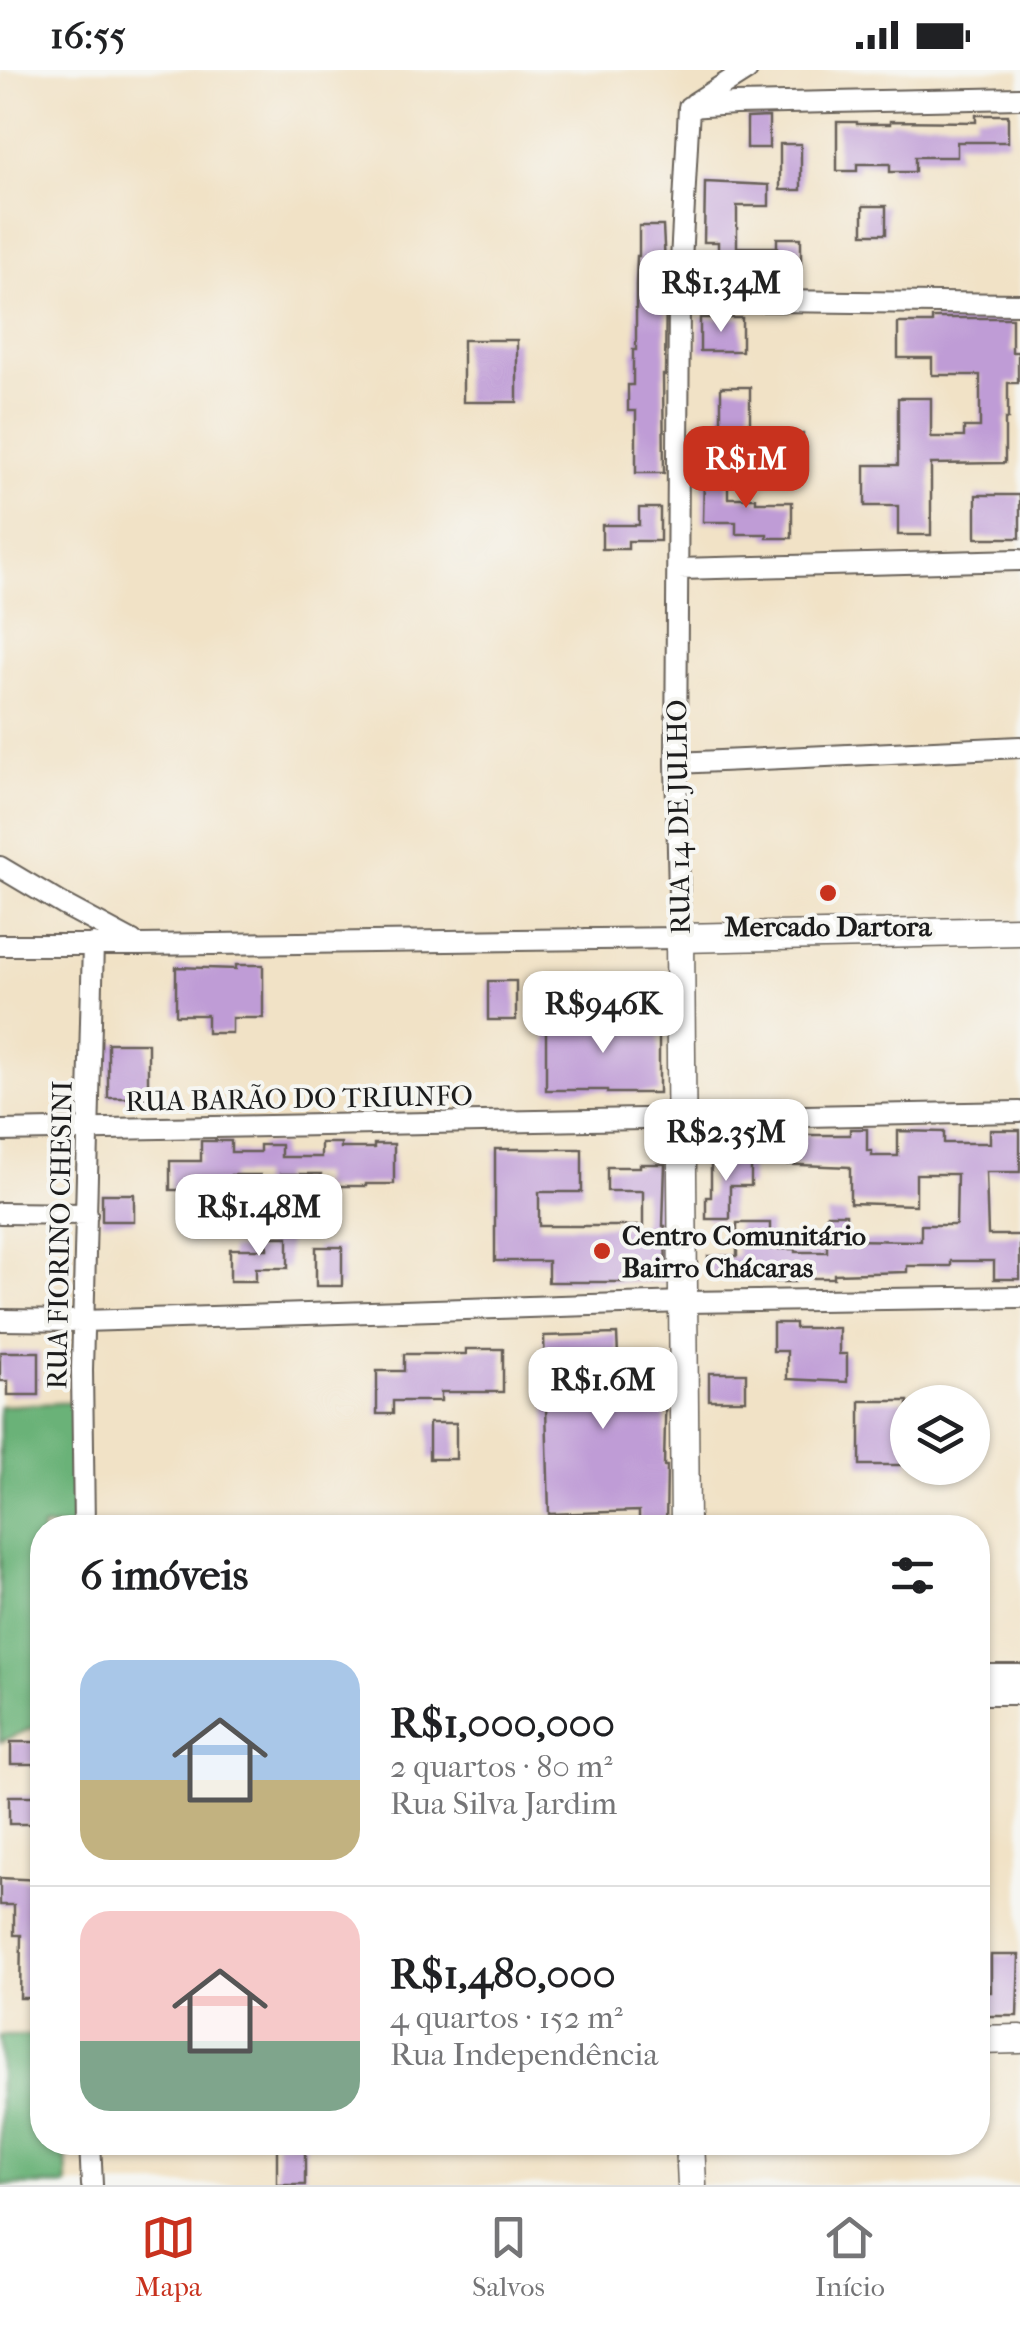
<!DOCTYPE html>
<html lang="pt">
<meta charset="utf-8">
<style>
:root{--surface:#fff;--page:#f2f2f2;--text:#202124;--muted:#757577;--line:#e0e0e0;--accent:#c8321e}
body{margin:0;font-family:"IM FELL French Canon",serif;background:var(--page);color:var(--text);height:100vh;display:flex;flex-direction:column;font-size:38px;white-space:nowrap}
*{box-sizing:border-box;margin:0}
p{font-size:32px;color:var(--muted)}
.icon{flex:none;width:55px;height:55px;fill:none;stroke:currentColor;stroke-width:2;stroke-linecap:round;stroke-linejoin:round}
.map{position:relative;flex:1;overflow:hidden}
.side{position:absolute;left:30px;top:1445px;width:960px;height:640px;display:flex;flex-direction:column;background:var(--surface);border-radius:40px;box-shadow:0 2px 8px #0004}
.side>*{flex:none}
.tools{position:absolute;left:890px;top:1315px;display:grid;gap:20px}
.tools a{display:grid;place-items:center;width:100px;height:100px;border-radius:50%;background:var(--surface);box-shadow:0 2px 8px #0004;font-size:50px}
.price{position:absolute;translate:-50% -85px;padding:0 22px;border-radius:20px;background:#fff;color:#222;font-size:32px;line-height:65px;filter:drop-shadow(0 2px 5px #0008)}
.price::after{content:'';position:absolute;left:50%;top:60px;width:30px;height:22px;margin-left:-15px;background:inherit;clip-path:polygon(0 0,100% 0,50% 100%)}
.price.active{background:var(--accent);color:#fff}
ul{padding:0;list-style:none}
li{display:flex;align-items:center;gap:30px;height:250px;padding:0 50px}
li+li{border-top:2px solid var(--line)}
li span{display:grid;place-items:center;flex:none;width:280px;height:200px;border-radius:30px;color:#555}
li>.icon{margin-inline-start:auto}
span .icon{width:120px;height:120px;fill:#fffc;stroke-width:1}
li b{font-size:42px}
h2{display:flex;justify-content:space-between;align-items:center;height:120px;padding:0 50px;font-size:42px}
.status{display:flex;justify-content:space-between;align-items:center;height:70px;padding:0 50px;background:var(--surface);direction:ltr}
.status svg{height:28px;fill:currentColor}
.tab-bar{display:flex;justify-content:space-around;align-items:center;height:140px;border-top:2px solid var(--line);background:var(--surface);font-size:28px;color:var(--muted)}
.tab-bar a{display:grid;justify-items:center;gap:5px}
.tab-bar .active{color:var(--accent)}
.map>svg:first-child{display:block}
</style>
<div class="status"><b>16:55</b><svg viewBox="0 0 49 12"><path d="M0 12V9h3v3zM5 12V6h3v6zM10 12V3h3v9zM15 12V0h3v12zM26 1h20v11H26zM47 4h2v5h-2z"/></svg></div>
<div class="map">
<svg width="1020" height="2115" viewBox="0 0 1020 2115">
<rect width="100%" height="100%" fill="#f6f6f2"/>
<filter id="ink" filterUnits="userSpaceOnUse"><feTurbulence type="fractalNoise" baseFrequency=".01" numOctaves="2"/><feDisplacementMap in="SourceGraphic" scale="20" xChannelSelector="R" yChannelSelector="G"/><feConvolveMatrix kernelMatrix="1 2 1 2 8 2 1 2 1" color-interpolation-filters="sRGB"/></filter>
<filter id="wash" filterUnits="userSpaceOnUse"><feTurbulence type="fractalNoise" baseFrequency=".0048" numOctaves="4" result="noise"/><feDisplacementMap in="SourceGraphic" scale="40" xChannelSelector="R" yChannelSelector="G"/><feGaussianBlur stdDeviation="2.25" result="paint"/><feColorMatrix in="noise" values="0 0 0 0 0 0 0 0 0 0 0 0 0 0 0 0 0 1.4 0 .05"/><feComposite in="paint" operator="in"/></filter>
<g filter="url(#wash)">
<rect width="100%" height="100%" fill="#f1e2c6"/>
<path fill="#6bb278" stroke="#44674a" stroke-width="2.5" d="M75,1332L73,1457L42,1458V1654L0,1672V1336Z
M0,1966H42V2072L66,2073L67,2115H0Z"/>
<g id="blocks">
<path fill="#bf9cd6" d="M976,45H1008V72H957V87H915V102H890V94H857V101H837V52H857V54H890V51L976,52Z
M769,47V78H747V48Z
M780,74H801V120H780Z
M705,112L769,115V136H737V177H777V168H801V202H768V209H718V172H704Z
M863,136H886V164H863Z
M639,156H663L666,215L665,305H663L664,403H636V341H628V315H633V280H636V215L637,186H639Z
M700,248H742V281H700Z
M932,248H1012V282H1018V313H1008V349H1005V393L931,394V465H898V436H865V395H898V328H931V367H964V357H980V305H932V288H898V253H932Z
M463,270H517V332H463Z
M721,317H750V359H768V364H803V395H768V400H725V353H721Z
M704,407H728V428H756V432H792V468H767V464H736V452H703Z
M976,425H1020V468H976Z
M639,438H660V471H628V479H602V455H639Z
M236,895H263V948H232V963H207V945H176V897L236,899Z
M488,911H516V950H488Z
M546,951L659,952V1023H607V1020H546Z
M108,973H148V1028H108Z
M850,1059H867V1081H872V1086H898V1061L944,1062V1073H990V1060H1020V1102H986L988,1165H1020V1209H994V1191H951V1196H907V1202L834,1204V1208H795V1212H776V1207H737V1203H708V1186H737V1153H770V1179H795V1182H827V1144H846V1170L921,1171V1155H956L957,1104H916V1135L850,1133V1097L776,1094V1065H850Z
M201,1071H231V1082H260V1075H281V1087H321V1073H341V1078H374V1074H394V1114H366V1116H341V1119H321V1104H281V1120H260V1105H231V1142H201V1120H170V1091H201Z
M495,1079H582V1122H539V1156H643V1121H607V1097H640V1094H665L663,1156H665L666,1212H548V1191H495Z
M711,1087H751V1116H730V1149H706V1127H711Z
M102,1124H134V1151H102Z
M267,1167H288V1198H256V1211H230V1179H267Z
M316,1177H342V1216H316Z
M773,1253H795V1258H839V1284H847V1312L787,1309V1281H773Z
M617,1264L619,1308H666L664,1396H667L666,1458H639V1441L549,1444L544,1266Z
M466,1279H503V1322H441V1331H393V1344H377V1301H404V1284H466Z
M0,1282H39V1325H8V1311H0Z
M709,1303H746V1330H709Z
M860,1331H908V1395H860Z
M429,1353H456V1389H429Z
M11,1672H42V1694H11Z
M9,1726H42V1754H9Z
M0,1808L42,1810V1928H20L21,1865H14V1835H0Z
M991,1885H1019L1017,1946H978V1922H991Z
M277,2072H305V2115H277Z"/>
</g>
</g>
<g filter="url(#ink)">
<use href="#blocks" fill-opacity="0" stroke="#676158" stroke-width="2.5"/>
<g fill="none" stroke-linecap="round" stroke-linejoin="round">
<defs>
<path id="street" d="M695,33L747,0
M679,230L1020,234
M678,499L1020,490
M676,693L1020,677
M0,797L64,835L133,872
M0,875H140L680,868L676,693L679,230L689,37L735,34L1020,28
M0,1061L1020,1042
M0,1143L87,1144
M0,1250L83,1251L685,1232L1020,1227
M84,1458L82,1300L93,874
M978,1605H1020
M978,1624H1020
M90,2072L92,2115"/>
<path id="secondary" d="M685,1458C685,1261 681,1064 680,868L1020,861
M978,1970L1020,1969
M690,2072L692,2115"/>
</defs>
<use href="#street" stroke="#676158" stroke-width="24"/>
<use href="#secondary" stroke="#676158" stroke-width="31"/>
<use href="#street" stroke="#fff" stroke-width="20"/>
<use href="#secondary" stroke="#fff" stroke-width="28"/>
</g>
</g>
<g fill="#c8321e" stroke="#f6f6f2" stroke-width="4">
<circle cx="828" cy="823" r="10"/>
<circle cx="602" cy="1181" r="10"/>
</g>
<g text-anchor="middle" stroke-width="8" stroke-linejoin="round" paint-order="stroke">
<g font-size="28" fill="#1c1c1c" stroke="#f6f6f2">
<text transform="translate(678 747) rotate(-91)" y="10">RUA 14 DE JULHO</text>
<text transform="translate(299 1028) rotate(-1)" y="10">RUA BARÃO DO TRIUNFO</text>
<text transform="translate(59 1165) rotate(-89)" y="10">RUA FIORINO CHESINI</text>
</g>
<g font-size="28" font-weight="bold" fill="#1c1c1c" stroke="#f6f6f2">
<text x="828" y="866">Mercado Dartora</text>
<text x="622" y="1175" text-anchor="start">Centro Comunitário<tspan x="622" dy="32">Bairro Chácaras</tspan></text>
</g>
</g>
</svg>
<div class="tools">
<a><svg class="icon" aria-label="layers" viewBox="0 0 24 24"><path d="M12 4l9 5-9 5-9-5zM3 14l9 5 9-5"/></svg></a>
</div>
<b class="price" style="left:721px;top:265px">R$1.34M</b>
<b class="price active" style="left:746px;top:441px">R$1M</b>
<b class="price" style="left:603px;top:986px">R$946K</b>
<b class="price" style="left:726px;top:1114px">R$2.35M</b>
<b class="price" style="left:259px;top:1189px">R$1.48M</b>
<b class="price" style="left:603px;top:1362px">R$1.6M</b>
<section class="side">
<h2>6 imóveis<svg class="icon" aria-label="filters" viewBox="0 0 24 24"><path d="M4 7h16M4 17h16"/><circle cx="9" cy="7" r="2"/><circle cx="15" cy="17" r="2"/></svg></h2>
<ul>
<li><span style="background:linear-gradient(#a9c7e8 60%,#c2b280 0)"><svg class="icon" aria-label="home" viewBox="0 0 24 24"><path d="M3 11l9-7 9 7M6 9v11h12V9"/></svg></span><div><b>R$1,000,000</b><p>2 quartos · 80 m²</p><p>Rua Silva Jardim</p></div></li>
<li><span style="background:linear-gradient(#f6c9c9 65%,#7fa58c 0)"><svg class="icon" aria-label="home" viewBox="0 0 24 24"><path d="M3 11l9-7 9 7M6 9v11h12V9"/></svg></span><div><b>R$1,480,000</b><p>4 quartos · 152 m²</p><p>Rua Independência</p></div></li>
</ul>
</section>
</div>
<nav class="tab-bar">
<a class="active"><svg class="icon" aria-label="map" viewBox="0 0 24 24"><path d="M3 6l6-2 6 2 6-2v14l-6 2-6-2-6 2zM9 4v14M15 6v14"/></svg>Mapa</a>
<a><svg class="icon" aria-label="saved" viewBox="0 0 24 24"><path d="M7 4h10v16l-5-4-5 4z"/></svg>Salvos</a>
<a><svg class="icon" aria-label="home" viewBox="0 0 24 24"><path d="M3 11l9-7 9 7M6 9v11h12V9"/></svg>Início</a>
</nav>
